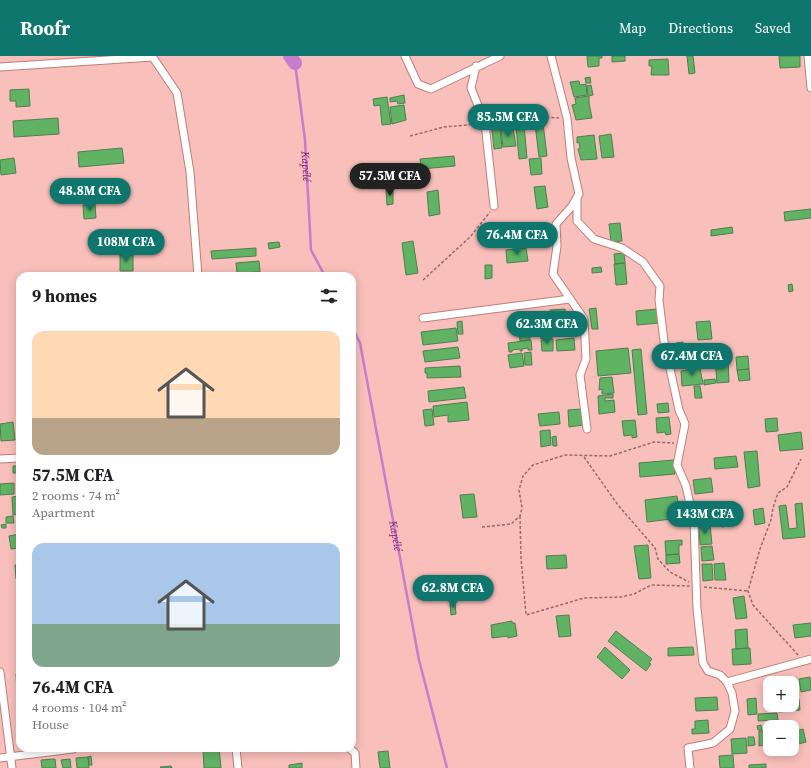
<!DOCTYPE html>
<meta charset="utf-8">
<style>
:root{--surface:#fff;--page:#f6f6f6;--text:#202124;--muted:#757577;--accent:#0f766e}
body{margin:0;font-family:"Source Serif 4",serif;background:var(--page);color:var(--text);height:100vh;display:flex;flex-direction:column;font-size:15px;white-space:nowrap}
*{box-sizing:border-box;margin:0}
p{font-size:13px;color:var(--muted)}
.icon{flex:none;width:22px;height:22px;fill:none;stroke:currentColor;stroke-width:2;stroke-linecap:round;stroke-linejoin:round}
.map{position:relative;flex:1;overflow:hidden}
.drawer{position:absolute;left:16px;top:216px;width:340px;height:480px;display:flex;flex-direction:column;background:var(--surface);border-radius:12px;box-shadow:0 2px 10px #0003}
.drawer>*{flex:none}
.buttons{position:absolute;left:763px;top:620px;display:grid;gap:8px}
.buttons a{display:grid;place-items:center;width:36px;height:36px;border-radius:8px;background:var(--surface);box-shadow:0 2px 10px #0003;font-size:20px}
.price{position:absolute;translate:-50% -34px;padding:0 9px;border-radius:14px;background:var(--accent);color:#fff;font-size:13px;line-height:26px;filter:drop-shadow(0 1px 2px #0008)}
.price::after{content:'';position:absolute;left:50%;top:24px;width:12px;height:9px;margin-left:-6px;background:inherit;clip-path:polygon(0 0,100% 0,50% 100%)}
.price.active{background:#222;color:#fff}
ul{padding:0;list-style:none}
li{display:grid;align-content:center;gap:8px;height:212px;padding:0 16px}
li span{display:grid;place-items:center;height:124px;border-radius:12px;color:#555}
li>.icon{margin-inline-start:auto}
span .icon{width:72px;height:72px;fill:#fffc;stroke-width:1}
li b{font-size:17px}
h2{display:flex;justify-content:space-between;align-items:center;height:48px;padding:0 16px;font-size:17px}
header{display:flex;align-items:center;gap:24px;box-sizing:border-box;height:56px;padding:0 20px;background:var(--accent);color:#fff}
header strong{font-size:19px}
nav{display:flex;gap:22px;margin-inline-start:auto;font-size:14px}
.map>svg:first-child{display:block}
</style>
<header>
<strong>Roofr</strong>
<nav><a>Map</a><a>Directions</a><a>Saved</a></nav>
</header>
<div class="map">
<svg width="811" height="712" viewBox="0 0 811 712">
<rect width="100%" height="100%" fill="#f9bfba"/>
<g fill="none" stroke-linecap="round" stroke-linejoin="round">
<g stroke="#c77ccc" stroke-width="2.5">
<path id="s1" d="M295,7L305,84L311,194L325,220"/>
<path id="s2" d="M352,271L360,287L419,604L447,712"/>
</g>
<path stroke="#c77ccc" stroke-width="14" d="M290,0L295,7"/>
</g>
<path fill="#61b364" stroke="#507d51" d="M587,0H602V2H599V10L588,11Z
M612,0H625V5L612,6Z
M687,0H693L695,17L689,18Z
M779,0H800V11L780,12Z
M668,3L669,19H651L652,10H649V4Z
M590,21L591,27H586L585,22Z
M579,25L580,29L586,28L587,39L574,41L570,26Z
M591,29L593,39L589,40V47L592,62L576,64L572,49L576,48L575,42L588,40L587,30Z
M29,33L30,50L16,51V45H10V34Z
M404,39L405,47L398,48L397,45L390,46V42Z
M387,41L391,68L382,69L380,49L374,50L373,43Z
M404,49L406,64L392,68L390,51Z
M58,62L59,78L14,81L13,65Z
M543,67L547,100L539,101L535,68Z
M524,69L527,102L519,103L516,70Z
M513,72L516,90L503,91L501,73Z
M500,73L502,92L494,93L492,74Z
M611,78L614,101L602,102L599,80Z
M594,79L597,103L581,104L578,93L580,92L579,86L577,87V81Z
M122,92L124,107L79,111L78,96Z
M454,100L455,110L421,113L420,103Z
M14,102L16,117L1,119L0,104Z
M541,102L542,118L531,119L529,103Z
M407,117L408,126L390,128L389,119Z
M389,119L390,128L376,130V120Z
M545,130L548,151L537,153L534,131Z
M386,133H393V148L387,149Z
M438,134L440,158L429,160L427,136Z
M95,148L96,162L84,163L83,149Z
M811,153V162L785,165L784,156Z
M620,167L622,185L611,186L609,168Z
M732,171L733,177L711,180V174Z
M413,185L418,217L406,219L402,187Z
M279,186L280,191L269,193L268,187Z
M256,192V200L212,203L211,195Z
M526,192L528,205L507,207L506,194Z
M624,197L625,207L615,208L614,198Z
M120,199H133V215H120Z
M259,205L260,216L237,217L236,207Z
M625,207L627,228L616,229L614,208Z
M485,209H492V222L485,223Z
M601,211L602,216L592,217V212Z
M260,219V220H230Z
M792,228L793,235L789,236L788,229Z
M596,252L598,273H592L589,253Z
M565,253L566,265L552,267L550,254Z
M657,253L659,267L637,269L636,255Z
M549,256L552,282L541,283L538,257Z
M462,265L463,278H458L457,266Z
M710,265L712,283L698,284L696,266Z
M456,272L458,285L423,289L421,276Z
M529,273L530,284L520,285L519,274Z
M574,282L575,294L557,295L556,284Z
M553,283V295H542L541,284Z
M531,284L532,294H528V292L522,293V295H520V293L512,294V296H509L508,287Z
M683,286L686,307L678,308L676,287Z
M458,291L460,302L425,306L423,295Z
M628,292L631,317L598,320L596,295Z
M641,293L647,358L638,359L632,294Z
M714,293H726L725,303L715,304Z
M531,296L532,309H525L524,297Z
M522,297L524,310L510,312L508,299Z
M748,300L749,313L737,314L736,301Z
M715,304H728L729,326L717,327Z
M460,310L461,321L427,322V317H425V312Z
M700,312L703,328L682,330L681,315Z
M749,313L750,324L739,325L737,314Z
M612,321L614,337L602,338V333L599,334L600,322Z
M715,323L716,327L704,329V324Z
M694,330H700L702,342H695Z
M464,331L466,342L429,346L428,335Z
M613,338V342H605V345L614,344L615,356L599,358L598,340Z
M467,346L469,364L448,366V359L434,361L433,350Z
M668,347L669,356L658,357L657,348Z
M432,353L434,369L425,370L423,354Z
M582,353L583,369L569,371L568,354Z
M559,356L560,368L540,370L538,358Z
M669,361L671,378L666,379L665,376L657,377L656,362Z
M777,362L778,375L766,376L765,363Z
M635,364L637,381L632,382V379L624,380L622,365Z
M13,366L15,384L1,385L0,368Z
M550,374L551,389L541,391L540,375Z
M801,376L803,393L780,395L778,379Z
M556,380L557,390H553L552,381Z
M757,395L760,430L748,432L744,396Z
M736,400L738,411L715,413L714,402Z
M674,404L675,418L640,421L639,407Z
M13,410H20V417H13Z
M711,422L713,436L695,438L693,424Z
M14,427V438L0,439V428Z
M474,438L477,461L463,462L460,439Z
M20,440V458L13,459L12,441Z
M677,440L680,462L647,466L645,444Z
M802,447L805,481L783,483L779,450L786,449L789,473L797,472L795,448Z
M763,452L765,467L755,469L753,454Z
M730,453L733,469L722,471L719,455Z
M13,460L14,467H6V461Z
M6,468V472H2L1,469Z
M710,469L712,488L700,489L699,470Z
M20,478V492L11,493L9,480Z
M682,484V489H679V498L666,499L665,485Z
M648,489L651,522L639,523L634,490Z
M712,490L714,504L702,505L701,491Z
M679,498L680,507L666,508V499Z
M566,499L567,512L547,513L546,500Z
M724,507L726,524H715L714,508Z
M20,508V523H16L15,509Z
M702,508H712L713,524L703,525Z
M482,528L483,539L466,541L465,535L472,534L471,529Z
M744,540L747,562L736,563L733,542Z
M455,547L456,558L451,559L450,548Z
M569,559L571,580L559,581L556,560Z
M512,565V567H515L517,580L508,582V580L492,582L491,569Z
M811,567V580L795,582L793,569Z
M747,573L748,592L736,593L735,574Z
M616,575L652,603L649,607L651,608L646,615L608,585Z
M605,591L630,614L622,623L597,601Z
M693,591L694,599L668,600V592Z
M750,592L751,608L733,609L732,593Z
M16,618H20V636H17Z
M810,621L811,634L801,636L799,623Z
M797,622L798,635H792V627H776L775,623Z
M717,641L718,654L696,655L695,642Z
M756,642L757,658L748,659L747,643Z
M799,643L800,654L779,656V649H792V644Z
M777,657L778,664L758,665V658Z
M708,664L709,677L692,678V673H695V665Z
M761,669L762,674H758L757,670Z
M803,673L806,686L794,689L792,676Z
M759,675H770V687L759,690Z
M748,681H754L755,689L748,690Z
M746,682L747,697L732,698L731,683Z
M203,692H219L221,712H204Z
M388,695L390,712H380L378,696Z
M733,699L734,712H720L719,700Z
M91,700L92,709H89L88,701Z
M88,701L89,712H77L76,702Z
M55,703L56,712H42L41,704Z
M70,703L71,712H63L61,704Z
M302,707V712H289V709Z
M766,708V712H749V709Z
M171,710L172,712H161L160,711Z"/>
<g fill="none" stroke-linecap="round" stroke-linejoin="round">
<defs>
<path id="street" d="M152,0L177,37L190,116L198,220
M405,0L418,28L431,33L500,0
M551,0L567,62L571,102L579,138L572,150L556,168L557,190L553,218L584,263L586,303L580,319L587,373
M808,0L811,32
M476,10L471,32L485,67L494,150
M0,11L153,1
M577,141V165L594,183L622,192L643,206L660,230L659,244L664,285L679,354L685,368L677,409L686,430L694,466L697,553L703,607L708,615L720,619L727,626L732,637L735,655L730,673L713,687L688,692L690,712
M423,262L570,243
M0,403L20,402
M0,616L12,712
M727,626L811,603
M236,692L238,712
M349,692L355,697L356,712
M0,702L73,693"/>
</defs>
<use href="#street" stroke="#c07d77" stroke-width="9"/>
<path stroke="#946a67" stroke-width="1.5" stroke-dasharray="3 2" stroke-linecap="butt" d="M492,66L526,60L559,62
M410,80L444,71L478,68
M423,224L470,181L490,156
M584,401L618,449L655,492L658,503L670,516L689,526
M520,460L521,502L526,559L584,542L621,541L634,538L651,529L690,530
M482,471L511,468L520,460L522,452L519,434L523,420L533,409L565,399L610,400L654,386L674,387
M704,531L748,535
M798,599L753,549L748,535L760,493L771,464L773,452L778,437L787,431L801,403"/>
<use href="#street" stroke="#fff" stroke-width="7"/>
</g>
<g text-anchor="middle" stroke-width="3" stroke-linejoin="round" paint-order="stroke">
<g font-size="11" font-style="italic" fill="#75197c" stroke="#fbeceb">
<text dy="4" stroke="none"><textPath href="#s1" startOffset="104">Kapélé</textPath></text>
<text dy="4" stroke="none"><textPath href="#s2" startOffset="214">Kapélé</textPath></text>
</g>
</g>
</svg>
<div class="buttons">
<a>+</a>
<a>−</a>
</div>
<b class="price" style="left:508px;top:82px">85.5M CFA</b>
<b class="price active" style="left:390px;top:141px">57.5M CFA</b>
<b class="price" style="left:90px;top:156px">48.8M CFA</b>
<b class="price" style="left:517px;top:200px">76.4M CFA</b>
<b class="price" style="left:126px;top:207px">108M CFA</b>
<b class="price" style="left:547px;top:289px">62.3M CFA</b>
<b class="price" style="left:692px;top:321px">67.4M CFA</b>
<b class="price" style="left:705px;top:479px">143M CFA</b>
<b class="price" style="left:453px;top:553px">62.8M CFA</b>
<section class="drawer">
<h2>9 homes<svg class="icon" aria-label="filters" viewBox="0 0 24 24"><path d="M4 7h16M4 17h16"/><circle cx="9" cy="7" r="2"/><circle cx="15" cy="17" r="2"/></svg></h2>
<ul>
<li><span style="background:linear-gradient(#ffd9b3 70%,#b9a48a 0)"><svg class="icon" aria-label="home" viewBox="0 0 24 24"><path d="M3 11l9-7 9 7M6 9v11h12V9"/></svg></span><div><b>57.5M CFA</b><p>2 rooms · 74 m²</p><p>Apartment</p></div></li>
<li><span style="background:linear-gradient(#a9c7e8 65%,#7fa58c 0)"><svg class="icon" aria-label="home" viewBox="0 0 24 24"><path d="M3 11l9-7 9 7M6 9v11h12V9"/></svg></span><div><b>76.4M CFA</b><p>4 rooms · 104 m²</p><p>House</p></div></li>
</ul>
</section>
</div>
